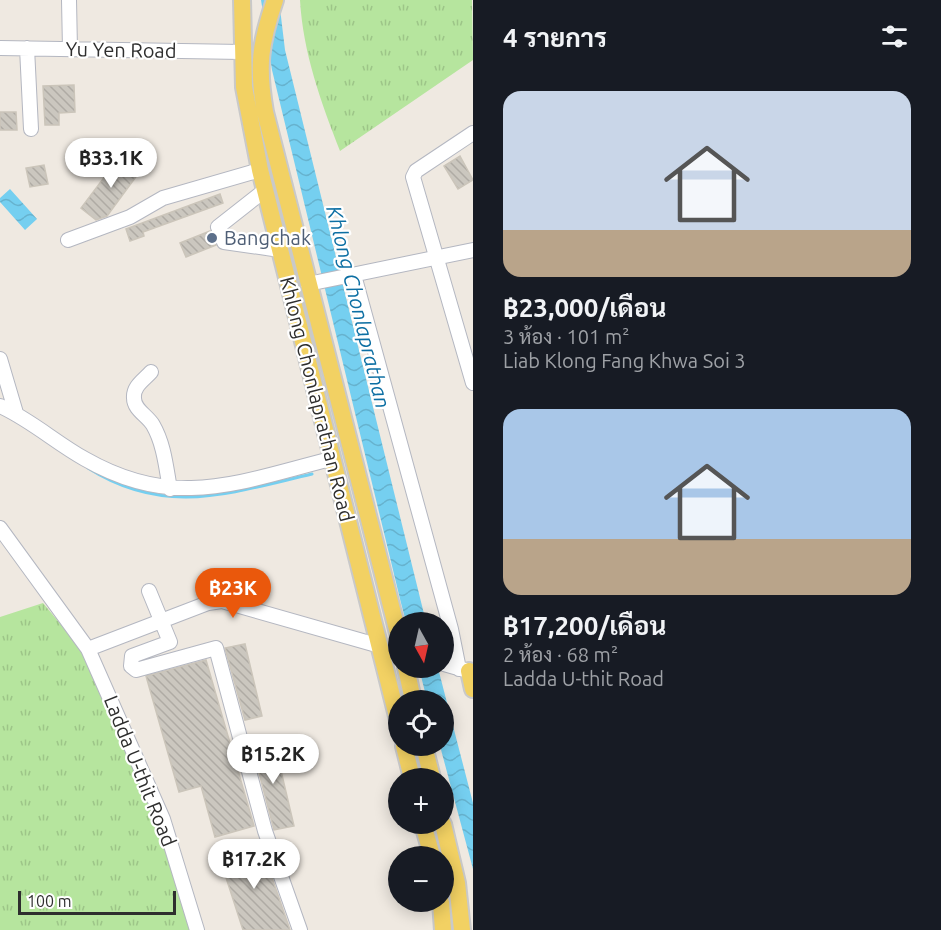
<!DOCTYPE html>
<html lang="th">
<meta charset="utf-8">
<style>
:root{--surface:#171b24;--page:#20242c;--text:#f1f3f6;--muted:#9ea1a6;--accent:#ea580c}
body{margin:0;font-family:Ubuntu,Sarabun,sans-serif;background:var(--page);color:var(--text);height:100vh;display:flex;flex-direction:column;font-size:22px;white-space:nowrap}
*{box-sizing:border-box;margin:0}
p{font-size:20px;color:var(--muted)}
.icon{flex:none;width:33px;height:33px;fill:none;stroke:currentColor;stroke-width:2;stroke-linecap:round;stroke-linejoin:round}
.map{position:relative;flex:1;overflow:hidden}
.side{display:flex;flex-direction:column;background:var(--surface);width:468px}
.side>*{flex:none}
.needle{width:39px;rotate:172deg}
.buttons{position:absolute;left:388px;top:612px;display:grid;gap:12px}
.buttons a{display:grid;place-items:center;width:66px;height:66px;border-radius:50%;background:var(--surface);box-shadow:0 3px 15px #0003;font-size:30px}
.scale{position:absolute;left:18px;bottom:15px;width:158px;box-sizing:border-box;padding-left:6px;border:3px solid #2e2e2e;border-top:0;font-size:16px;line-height:21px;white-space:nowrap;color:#2e2e2e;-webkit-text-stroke:4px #fff;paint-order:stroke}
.price{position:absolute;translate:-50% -51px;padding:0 14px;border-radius:21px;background:#fff;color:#222;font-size:20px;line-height:39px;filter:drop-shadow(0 2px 3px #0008)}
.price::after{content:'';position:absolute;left:50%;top:36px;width:18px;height:14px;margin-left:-9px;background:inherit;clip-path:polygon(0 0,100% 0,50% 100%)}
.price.on{background:var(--accent);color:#fff}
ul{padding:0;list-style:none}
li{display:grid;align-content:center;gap:12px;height:318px;padding:0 30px}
li span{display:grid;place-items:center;height:186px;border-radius:18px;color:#555}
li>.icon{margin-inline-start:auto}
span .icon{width:108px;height:108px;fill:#fffc;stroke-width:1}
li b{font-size:26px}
h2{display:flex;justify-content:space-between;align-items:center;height:72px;padding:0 30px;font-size:26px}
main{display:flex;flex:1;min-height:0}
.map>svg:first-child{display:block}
</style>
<main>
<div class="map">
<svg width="473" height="930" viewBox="0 0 473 930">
<defs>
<pattern id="grass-tufts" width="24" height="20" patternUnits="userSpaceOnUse" patternTransform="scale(1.5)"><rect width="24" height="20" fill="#b6e59e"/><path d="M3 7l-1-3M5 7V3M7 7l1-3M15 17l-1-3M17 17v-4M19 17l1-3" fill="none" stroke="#9dc588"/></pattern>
<pattern id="water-waves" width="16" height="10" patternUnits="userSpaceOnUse" patternTransform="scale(1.5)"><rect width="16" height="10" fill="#75cff0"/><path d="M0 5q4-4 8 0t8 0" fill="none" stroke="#66b2ce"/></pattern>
<pattern id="building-back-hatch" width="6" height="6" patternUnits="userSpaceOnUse" patternTransform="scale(1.5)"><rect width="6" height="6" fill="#cbc7bf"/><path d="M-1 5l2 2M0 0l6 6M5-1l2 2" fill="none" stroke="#afaba4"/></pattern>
</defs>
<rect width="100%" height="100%" fill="#efe9e1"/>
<path fill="url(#grass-tufts)" d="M300,0H472L473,60L340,151C321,102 303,53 300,0Z
M43,603L82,650L156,820L190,930H0V617Z"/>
<path fill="url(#water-waves)" d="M261,0H279L285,50L426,622H406L401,603L272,70Z
M10,189L37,219L25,230L0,202V198Z
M419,668H438L473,803V869L440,746H444V700H427Z"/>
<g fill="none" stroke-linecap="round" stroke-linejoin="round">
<path stroke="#75cff0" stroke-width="3" d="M88,468C165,517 230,493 312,474"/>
</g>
<path fill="url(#building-back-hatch)" stroke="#cbc5ba" stroke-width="1.5" d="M74,85L75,112L59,113V125H45L43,86Z
M0,112H16L17,130H0Z
M121,155L141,170L107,216L96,220L81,208Z
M460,156L473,180L458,189L444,166Z
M44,165L48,184L30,187L26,168Z
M220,194L223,203L143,232L144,236L130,241L126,229Z
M210,231L216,245L186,257L180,243Z
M245,644L262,716L245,720L225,648Z
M206,660L254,826L215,837L201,786L179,792L146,676Z
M274,741L294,826L274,830L252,746Z
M260,843L290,930H243L219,856Z"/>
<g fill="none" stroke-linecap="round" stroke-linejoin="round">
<defs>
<path id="minor" d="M69,0L70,49
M0,48L242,52
M27,48L31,129
M473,133L416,171L413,177L473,383
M265,190L218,227L224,242L280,250
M68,240L130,217L163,198L260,170
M354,275L451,629L459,669
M308,284L473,250
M0,359L16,413
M151,372C144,380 133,386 134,398C134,410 147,415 153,425C164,444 166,467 170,489
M0,406C31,420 56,443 85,459C176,511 238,482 331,459
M0,528L88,649L163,819L197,930
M149,591L170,642L132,656L131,666L136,670L216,648L265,831L300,930
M88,649L208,603L222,601L380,646
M444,664L465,670"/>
<path id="major" d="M242,0L244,87L260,170L399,724
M275,0C260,43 257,67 265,112L399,637
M406,668L413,700
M469,671L473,689
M404,746L412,778
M424,746L432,778
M423,824L432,856
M443,824L457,883L462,930
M441,902L443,930"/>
</defs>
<use href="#minor" stroke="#b4b7c1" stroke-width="16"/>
<use href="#major" stroke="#c9c9c9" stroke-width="20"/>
<use href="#minor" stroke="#fff" stroke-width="14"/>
<use href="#major" stroke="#f2d163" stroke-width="16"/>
</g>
<circle fill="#5c6f8a" stroke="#fff" stroke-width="2" cx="212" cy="238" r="6"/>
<g text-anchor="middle" stroke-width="4.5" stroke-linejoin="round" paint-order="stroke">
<g font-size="20" fill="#2e2e2e" stroke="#fff">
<text transform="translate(121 50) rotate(1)" y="7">Yu Yen Road</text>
<text transform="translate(317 399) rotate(76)" y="7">Khlong Chonlaprathan Road</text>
<text transform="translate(140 771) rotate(68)" y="7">Ladda U-thit Road</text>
</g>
<g font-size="20" fill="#4e5e75" stroke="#fff" text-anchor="start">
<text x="224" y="245">Bangchak</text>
</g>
<g font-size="21" font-style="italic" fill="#0d6fa3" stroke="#fff">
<text transform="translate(358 307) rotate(76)" y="7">Khlong Chonlaprathan</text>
</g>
</g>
</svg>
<div class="buttons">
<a><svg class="needle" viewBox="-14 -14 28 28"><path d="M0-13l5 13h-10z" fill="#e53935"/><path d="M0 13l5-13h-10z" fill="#9ea1a6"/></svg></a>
<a><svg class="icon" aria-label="locate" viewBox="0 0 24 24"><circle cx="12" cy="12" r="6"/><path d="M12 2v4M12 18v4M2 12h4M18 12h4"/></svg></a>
<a>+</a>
<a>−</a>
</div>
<div class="scale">100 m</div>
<b class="price" style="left:111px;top:189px">฿33.1K</b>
<b class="price on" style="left:233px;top:619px">฿23K</b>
<b class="price" style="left:273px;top:785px">฿15.2K</b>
<b class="price" style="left:254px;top:890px">฿17.2K</b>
</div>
<section class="side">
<h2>4 รายการ<svg class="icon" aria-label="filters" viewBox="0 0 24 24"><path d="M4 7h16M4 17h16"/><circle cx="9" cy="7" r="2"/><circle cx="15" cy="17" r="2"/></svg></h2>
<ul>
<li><span style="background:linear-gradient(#c9d6e8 75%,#b9a48a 0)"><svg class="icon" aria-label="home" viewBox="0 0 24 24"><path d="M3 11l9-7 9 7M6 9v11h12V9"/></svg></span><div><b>฿23,000/เดือน</b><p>3 ห้อง · 101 m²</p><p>Liab Klong Fang Khwa Soi 3</p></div></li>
<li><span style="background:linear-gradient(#a9c7e8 70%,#b9a48a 0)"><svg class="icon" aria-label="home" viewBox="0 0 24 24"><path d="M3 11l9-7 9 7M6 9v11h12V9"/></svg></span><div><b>฿17,200/เดือน</b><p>2 ห้อง · 68 m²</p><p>Ladda U-thit Road</p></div></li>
</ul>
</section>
</main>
